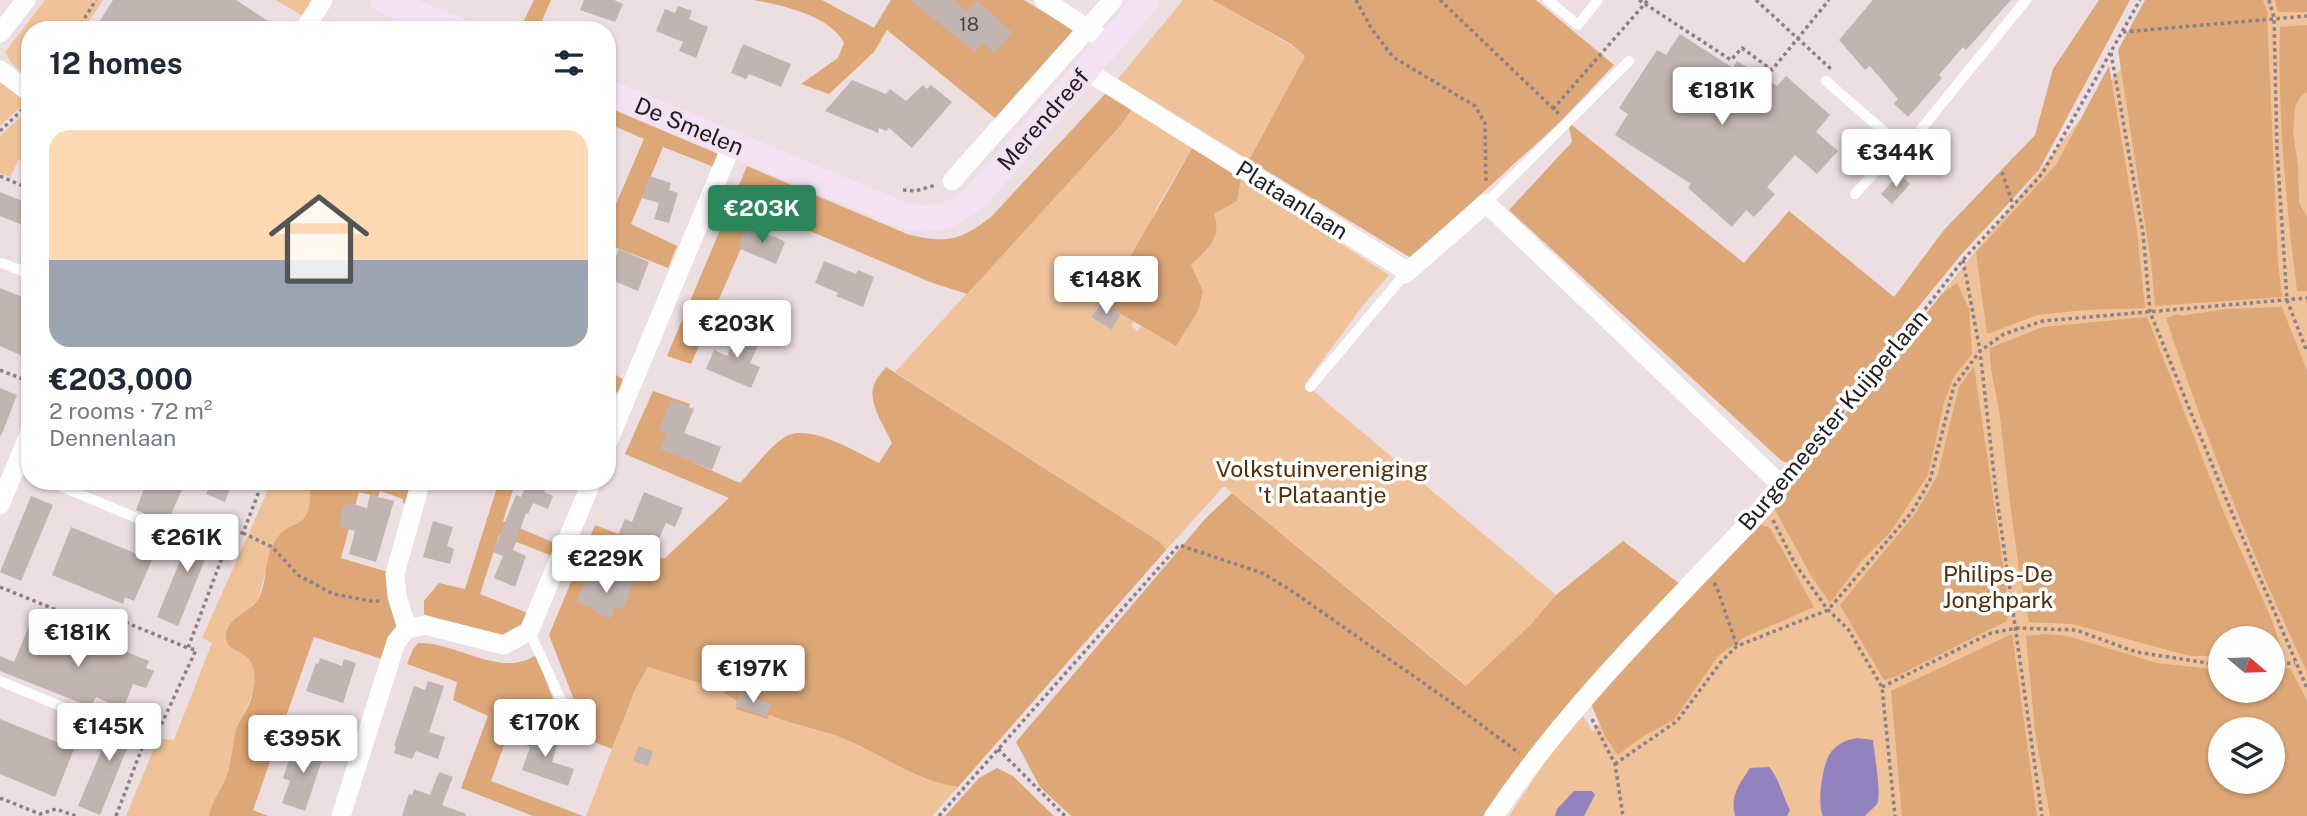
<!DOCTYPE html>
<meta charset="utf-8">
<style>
:root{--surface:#fff;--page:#f2f2f3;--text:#1f2937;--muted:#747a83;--accent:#2d855a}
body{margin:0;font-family:"Public Sans",sans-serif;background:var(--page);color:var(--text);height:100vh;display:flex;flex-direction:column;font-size:26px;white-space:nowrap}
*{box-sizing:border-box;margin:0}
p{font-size:23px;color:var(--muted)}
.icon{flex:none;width:38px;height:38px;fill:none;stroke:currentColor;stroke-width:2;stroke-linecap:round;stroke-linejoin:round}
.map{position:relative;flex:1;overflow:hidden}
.side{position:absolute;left:21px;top:21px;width:595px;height:469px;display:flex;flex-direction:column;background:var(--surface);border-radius:28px;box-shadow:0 2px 5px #0004}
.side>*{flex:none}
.needle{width:46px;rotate:109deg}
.fabs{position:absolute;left:2208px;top:626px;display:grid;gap:14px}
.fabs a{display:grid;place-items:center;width:77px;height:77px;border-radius:50%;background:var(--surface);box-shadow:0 2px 5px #0004;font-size:35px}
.price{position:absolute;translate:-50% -60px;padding:0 16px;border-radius:7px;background:#fff;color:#222;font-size:23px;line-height:46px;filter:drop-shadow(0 2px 4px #0008)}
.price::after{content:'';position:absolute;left:50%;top:42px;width:21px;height:16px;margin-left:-10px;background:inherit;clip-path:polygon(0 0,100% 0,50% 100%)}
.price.current{background:var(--accent);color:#fff}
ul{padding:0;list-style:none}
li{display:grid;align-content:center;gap:14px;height:371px;padding:0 28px}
li span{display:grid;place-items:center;height:217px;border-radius:21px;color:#555}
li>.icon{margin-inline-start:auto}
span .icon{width:126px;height:126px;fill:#fffc;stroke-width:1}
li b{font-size:30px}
h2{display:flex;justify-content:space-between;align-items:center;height:84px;padding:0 28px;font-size:30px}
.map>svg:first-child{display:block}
</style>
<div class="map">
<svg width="2307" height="816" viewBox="0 0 2307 816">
<rect width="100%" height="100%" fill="#ecdee1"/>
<path fill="#efc29a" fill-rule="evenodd" d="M45,0H103L83,30H30V80L12,64L5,52Z
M276,0H316L306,18Z
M1183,0H1212L1291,45L1305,56L1249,160L1118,79Z
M2160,0H2307V816H1509L1557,744L1583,716L1593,732L2133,53ZM2221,639H2273V691H2221ZM2221,730H2273V782H2221Z
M0,81L26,102L0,126Z
M30,108V163L19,159L10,177L0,173V136Z
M1132,109L1192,148L1157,207L1149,228L1091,317L1112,330L1121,314L1134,321L1131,326L1138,331L1141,326L1176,345L1183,333L1191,265L1209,248L1214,214L1237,201L1241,179L1389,275L1364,304L1305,384L1556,595L1531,624L1467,686L1224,486L1166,550L1160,542L895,372L1121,125Z
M272,481H309L310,510L305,518L283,532L273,543L258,600L234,620L231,648C239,652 250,655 253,663C263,687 243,709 237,729C232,745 232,762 226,777C221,791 211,801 209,816H126L158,739L174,740L212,643L202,638Z
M648,667L719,689L738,702L737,709L766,719L768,715C793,726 821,729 847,740C885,755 916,781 958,787L932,816H586L635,690Z"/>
<path fill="#dda777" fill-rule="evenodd" d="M534,0H551L538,30L520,29Z
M754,0H822L874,28L891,0H1024L1078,33L1006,127L887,30L874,52L829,94L801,84L838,58L844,43C831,16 782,5 754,0Z
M1212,0H1536L1614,65L1559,123L1411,258L1249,160L1305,56L1291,44Z
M2099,0H2130L2039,170L1960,256L1790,464L1782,461L1509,210L1572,142L1568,122L1744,263L1789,211L1894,297L1944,230L2035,135L2053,69Z
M2145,0H2263L2267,12L2278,263L2282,297L2155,306L2151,262L2118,50Z
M2275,0H2307V12H2278Z
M2307,25V92L2300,97L2295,107L2293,132L2298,165L2299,202L2307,217V291H2297C2295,271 2292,252 2290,232C2283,164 2278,95 2280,27Z
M2109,66L2137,231L2145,308L2085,310L2037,315L1987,334L1976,252L2056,165Z
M1106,93L1132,109L1121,125L967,294L930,282L758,209L691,364L667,356L747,166L907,234C946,244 961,241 992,216Z
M607,107L723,156L719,169L663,147L631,224L677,246L668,268L607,244V203L615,206L644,139L607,123Z
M1192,148L1241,179L1237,201L1214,214C1222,238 1208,249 1191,265L1203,291L1198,311L1176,346L1102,303C1134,252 1163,200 1192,148Z
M1957,283L1969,309L1972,354L1954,376L1944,403L1928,475L1889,534L1864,558L1830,603L1810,574L1772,504L1942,294Z
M2282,307L2307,371V672C2253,557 2206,439 2166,318L2178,314L2181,316L2225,309Z
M2147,317L2224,513L2271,618L2284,656H2273V639H2221V656H2190L2072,624L2029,622C2015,555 2008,486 2000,417C1997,394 1989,371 1990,348L2043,327Z
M1974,366L2009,606L2007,621L1897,676L1884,680L1840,605L1915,514L1937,477L1959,387Z
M886,367L1160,542L1166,550L958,787C916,781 885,756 847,740C822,729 794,726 769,715L767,719L736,709L738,702L719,689L648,667L635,690L612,749L564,730L574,700L549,635L595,525L639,542L638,549L664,559L729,498L625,454L653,391L690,404L672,453L740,483C753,469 766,451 782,439C806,420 855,452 879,463L892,443C885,427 867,402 874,385C876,379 882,372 886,367Z
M607,370L623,379L618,393L607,384Z
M309,481H418L413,506L403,503V499L380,491L378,497L359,492L341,558L391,573L397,630L385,660L314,637L253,810L268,816H209C211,801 221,791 226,777C232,762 232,746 236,730C240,718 249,708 252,696C265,642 226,660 226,636C226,619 248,612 257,601C267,588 264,560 273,544C291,512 314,538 309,481Z
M499,481H516L503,521L557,544L552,556L499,535L480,594L530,614L525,625L505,639L477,633L424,614V601L439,583L465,589Z
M1232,493L1466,686L1531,624L1556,595L1623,541L1680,584L1534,747L1483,816H1071L1040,787L1016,742L1205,519Z
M1754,522L1770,528L1814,607L1745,637L1718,656L1674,720L1642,737L1618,755L1606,738L1591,704Z
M2012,634L2037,816H1902L1891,691Z
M2047,634L2067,636L2157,663L2221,670V691H2273V669L2290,668L2307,701V816H2050L2035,731L2026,636ZM2221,730H2273V782H2221Z
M418,643C457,642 501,679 536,655L553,699L544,722L516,712L491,781L583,816H533L461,788L488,716L453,700L457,682L407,664L413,649Z
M997,768L1013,776L1054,816H945L979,778Z"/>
<path fill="#9283bf" d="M1857,738L1873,740C1874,753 1882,795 1877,804C1874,808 1868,812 1865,816H1823C1817,804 1822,768 1829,755C1835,745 1845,740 1857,738Z
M1769,767C1780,780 1782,795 1790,810L1787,816H1735C1730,795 1739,785 1750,768Z
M1574,791H1592L1595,795L1584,816H1555L1557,809Z"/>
<path fill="#c2b4b1" d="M113,0H236L282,30H94Z
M584,0H614L623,4L615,22L580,10Z
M910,0H953L966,11L976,0L1012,32L994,53L983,43L975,52Z
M1873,0H2011L1966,50L1963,47L1939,75L1942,78L1908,117L1894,104L1898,99L1870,66L1865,70L1839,40Z
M678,6L692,11L689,19L708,27L696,58L679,51L683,42L656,31L665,9L675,13Z
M1680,34L1733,68L1737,61L1777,86L1786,76L1830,115L1816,132L1838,151L1817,174L1795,155L1767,187L1775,194L1754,217L1746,210L1732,227L1688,188L1691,184L1615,135L1628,114L1619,108L1657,50L1666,55Z
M743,44L791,64L781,87L749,74L746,79L731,73Z
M852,80L886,94L890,89L906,101L923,85L927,89L931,85L952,102L912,148L889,128L886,131L879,128L878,133L825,111Z
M1899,174L1910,184L1892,204L1881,194Z
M649,176L671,183L669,190L678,193L669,223L654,219L659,203L642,198Z
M0,192L30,204V228L0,216Z
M747,227L773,237L774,236L785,242L776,264L738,248Z
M619,249L649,262L638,291L607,278Z
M824,261L856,274L858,270L874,277L863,307L836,296L838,293L815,283Z
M0,288L30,300V345L25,357L0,346Z
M1102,302L1121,314L1112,330L1091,317Z
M738,329L761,339L750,363L760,367L751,388L706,369L714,350L727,356Z
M0,388L17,395L1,436H0Z
M671,400L694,409L684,433L721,447L712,470L660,449L667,433L659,429Z
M147,481H186L167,523L136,510Z
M212,481H233L225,502L206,494Z
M528,481H549L544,492L553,496L548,509L533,503L528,514L526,513L513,550L526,556L515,587L494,578L503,556L493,552L516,495L521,497Z
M644,492L683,508L675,527L666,523L654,550L618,535L625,519L632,522Z
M370,495L394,501L376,562L349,554L355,531L340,527L342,508L349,503L367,508Z
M31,496L53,505L21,581L0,572Z
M433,521L453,527L447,546L454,549L450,564L423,557Z
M196,522L217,530L178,626L157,617Z
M71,527L152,560L134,601L125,597L123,604L52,575Z
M615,573L634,581L623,610L615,607L610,619L596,613L597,610L576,602L586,578L610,586Z
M29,626L83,648L88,636L149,661L146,668L154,671L146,688L133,684L123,709L96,697L91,707L0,671V656L14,662Z
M320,658L342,666L344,659L356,663L343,703L306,691L316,663L318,664Z
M428,681L444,686L429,732L445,737L438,759L416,751L412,759L394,753L396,747L394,746L414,686L425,690Z
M741,692L771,704L766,717L735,706Z
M118,711L139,719L100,815L78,806Z
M0,719L74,749L55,797L0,774Z
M530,730L559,740L552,762L574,769L568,786L522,770L530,747L525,745Z
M303,740L326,748L305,811L282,803L290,781L283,778L289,760L295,762Z
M638,746L653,751L648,766L633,761Z
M439,772L453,777L442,805L466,814L465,816H402L409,794L412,795L414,789L430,795Z"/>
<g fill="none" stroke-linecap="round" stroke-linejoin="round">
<path stroke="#8b8184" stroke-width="3.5" stroke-dasharray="3.5 3.5" stroke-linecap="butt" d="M1356,0L1371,28L1393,57L1475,106L1485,123L1486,183
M1440,0L1560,115
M1639,0L1731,60L1742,48L1772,70L1829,0
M1756,0L1832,70
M2269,0L2274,18L2277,150L2287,300L2307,352
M77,30L96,0
M2123,32L2307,16
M2111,53L2143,233L2150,312L2224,494L2307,688
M1553,109L1648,0
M0,131L24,108
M2002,172L2013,205
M0,176L30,189
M903,190L915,191L936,185
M1963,260L1980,351L1996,492L2042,816
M0,370L30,382
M1792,472L1889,356L1963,260L2042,174L2140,0
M1773,520L1795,564L1828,610L1848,629L1882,687L1895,816
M243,533L272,547L298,575L333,594L376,602L381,599
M1714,583L1717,588L1737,646
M0,587L69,615L100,612L188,648
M2273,664L2295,663
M1882,687L1991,633L2017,628L2076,630L2136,652L2221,665
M1592,719L1615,764L1623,816
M998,749L1065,816
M1615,764L1677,721L1721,662L1737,646L1828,610L1912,512L1930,480L1954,386L1980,351L2004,334L2043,321L2307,298
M0,798L40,814L56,809L76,816
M116,816L153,719L162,723L196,650L188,648L232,531L243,533L263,481
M939,816L1179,545L1262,573L1289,589L1452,703L1519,753"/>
<path stroke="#fff" stroke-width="10" d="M1548,0L1578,25L1598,0
M1826,81L1894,140L1913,139L2026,0
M1855,194L1905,139
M1486,203L1629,61
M2,263L30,274
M1310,387L1405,274
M15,467L30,473
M48,481L144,521
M529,631L562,702L559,716
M0,681L70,710"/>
<path stroke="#fff" stroke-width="19" d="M1044,0L1097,35
M304,30L323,0
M0,33L26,0
M0,70L30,93
M1085,70L1405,270V274L1486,203L1781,485L1763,508C1670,607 1570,703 1494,816
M952,181L1113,0
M607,444L732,144
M0,505L30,432
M407,629L397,596L395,574L421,481
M341,816L396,642L407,629L425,625L504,645L529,631L592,481"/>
<g stroke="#f4e2f4" stroke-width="26">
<path d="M383,0L457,30"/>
<path id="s1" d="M607,92L905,216C939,222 949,217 976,197L1147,0"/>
</g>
</g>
<g text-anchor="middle" stroke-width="7" stroke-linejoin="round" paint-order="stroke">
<g font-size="19" fill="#4a4343">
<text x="969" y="31">18</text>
</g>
<g font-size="23" fill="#221d1e" stroke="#fff">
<text dy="8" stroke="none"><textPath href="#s1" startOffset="502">Merendreef</textPath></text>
<text dy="8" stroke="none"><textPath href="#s1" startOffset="89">De Smelen</textPath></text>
<text transform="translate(1292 200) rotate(32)" y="8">Plataanlaan</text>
<text transform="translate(1833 420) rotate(-50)" y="8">Burgemeester Kuijperlaan</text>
</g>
<g font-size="23" fill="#532f08" stroke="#fff">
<text x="1322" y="477">Volkstuinvereniging<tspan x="1322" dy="26">'t Plataantje</tspan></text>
<text x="1998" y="582">Philips-De<tspan x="1998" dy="26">Jonghpark</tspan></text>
</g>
</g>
</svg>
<div class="fabs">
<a><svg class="needle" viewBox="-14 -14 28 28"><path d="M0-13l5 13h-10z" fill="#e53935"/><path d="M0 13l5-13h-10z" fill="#747a83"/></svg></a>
<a><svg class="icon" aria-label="layers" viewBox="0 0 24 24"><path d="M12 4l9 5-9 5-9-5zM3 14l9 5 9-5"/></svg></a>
</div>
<b class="price" style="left:1722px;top:127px">€181K</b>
<b class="price" style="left:1896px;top:189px">€344K</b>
<b class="price current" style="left:762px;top:245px">€203K</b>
<b class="price" style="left:1106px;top:316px">€148K</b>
<b class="price" style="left:737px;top:360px">€203K</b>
<b class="price" style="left:187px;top:574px">€261K</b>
<b class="price" style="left:606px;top:595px">€229K</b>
<b class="price" style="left:78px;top:669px">€181K</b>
<b class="price" style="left:753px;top:705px">€197K</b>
<b class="price" style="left:545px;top:759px">€170K</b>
<b class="price" style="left:109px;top:763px">€145K</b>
<b class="price" style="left:303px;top:775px">€395K</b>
<section class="side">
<h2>12 homes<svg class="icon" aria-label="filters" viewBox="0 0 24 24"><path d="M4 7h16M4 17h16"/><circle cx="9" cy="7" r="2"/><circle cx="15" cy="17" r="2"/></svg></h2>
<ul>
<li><span style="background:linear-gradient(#ffd9b3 60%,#9aa5b1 0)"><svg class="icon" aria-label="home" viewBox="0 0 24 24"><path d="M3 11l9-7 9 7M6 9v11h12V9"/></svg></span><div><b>€203,000</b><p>2 rooms · 72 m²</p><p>Dennenlaan</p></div></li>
</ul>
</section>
</div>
